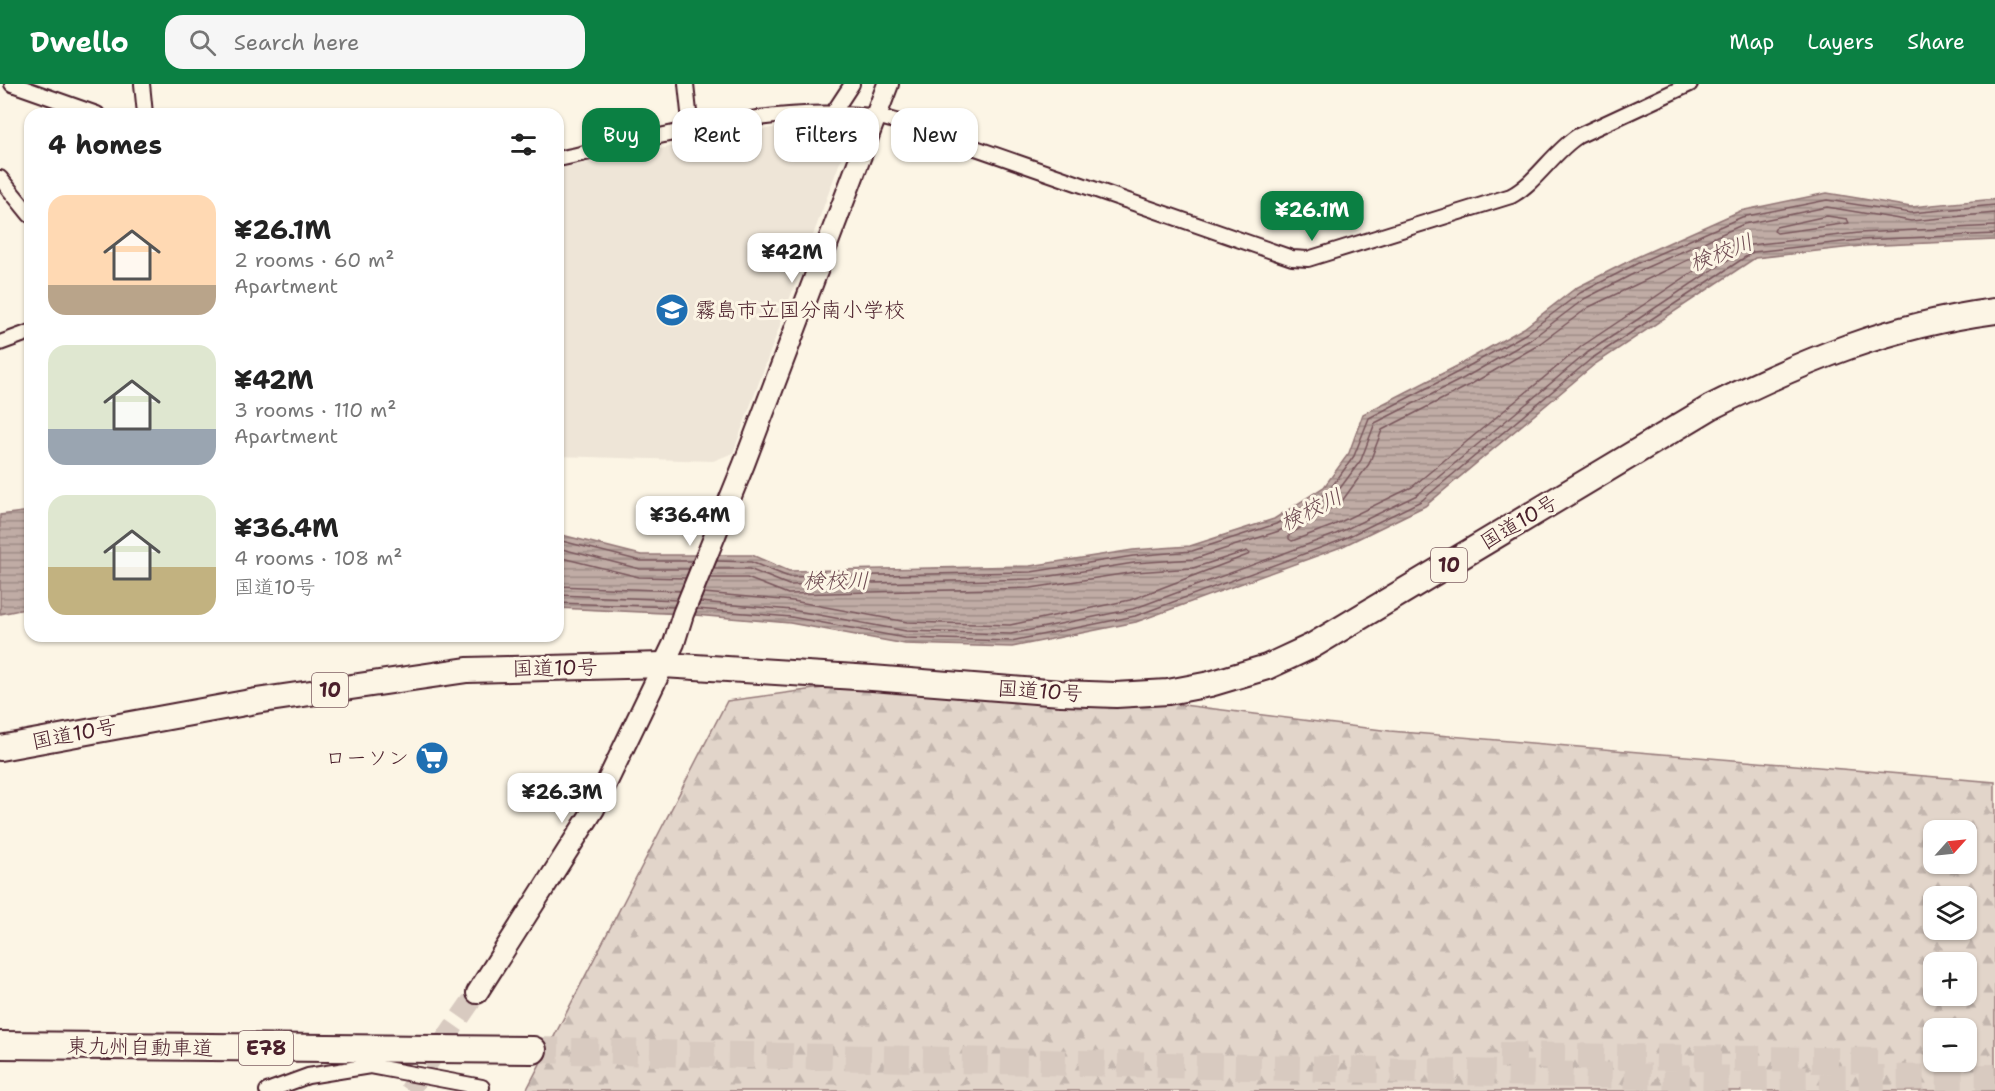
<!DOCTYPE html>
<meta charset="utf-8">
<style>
:root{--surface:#fff;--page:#f6f6f6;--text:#222;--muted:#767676;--accent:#0b8043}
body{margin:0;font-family:"Shantell Sans","Klee One",sans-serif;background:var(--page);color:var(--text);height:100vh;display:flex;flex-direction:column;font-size:22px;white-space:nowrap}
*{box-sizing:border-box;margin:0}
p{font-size:20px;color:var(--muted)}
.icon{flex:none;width:33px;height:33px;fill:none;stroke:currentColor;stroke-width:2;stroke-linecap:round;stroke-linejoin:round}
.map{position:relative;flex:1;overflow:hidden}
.drawer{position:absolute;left:24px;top:24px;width:540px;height:534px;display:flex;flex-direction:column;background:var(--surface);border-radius:18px;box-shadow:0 2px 4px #0004}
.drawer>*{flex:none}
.guide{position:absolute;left:582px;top:24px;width:570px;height:54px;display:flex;gap:12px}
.needle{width:39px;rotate:63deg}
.fabs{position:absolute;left:1923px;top:736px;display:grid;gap:12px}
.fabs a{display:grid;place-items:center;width:54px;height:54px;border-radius:12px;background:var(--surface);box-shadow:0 2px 4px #0004;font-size:30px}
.price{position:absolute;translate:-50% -51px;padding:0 14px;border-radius:12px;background:#fff;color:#222;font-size:20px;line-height:39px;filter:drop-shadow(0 2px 3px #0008)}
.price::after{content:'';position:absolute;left:50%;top:36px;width:18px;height:14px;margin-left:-9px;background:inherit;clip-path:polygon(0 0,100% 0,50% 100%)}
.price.active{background:var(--accent);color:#fff}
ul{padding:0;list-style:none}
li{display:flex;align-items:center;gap:18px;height:150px;padding:0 24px}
li span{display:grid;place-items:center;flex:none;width:168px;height:120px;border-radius:18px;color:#555}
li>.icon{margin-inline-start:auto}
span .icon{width:72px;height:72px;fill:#fffc;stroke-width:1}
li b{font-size:26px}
h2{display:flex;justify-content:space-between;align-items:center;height:72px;padding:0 24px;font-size:26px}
.chip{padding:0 21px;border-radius:18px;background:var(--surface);box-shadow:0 2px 4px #0004;font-size:21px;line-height:54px}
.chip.active{background:var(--accent);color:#fff}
header{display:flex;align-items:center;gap:36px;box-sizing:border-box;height:84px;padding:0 30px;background:var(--accent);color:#fff}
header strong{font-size:28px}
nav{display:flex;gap:33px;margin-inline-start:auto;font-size:21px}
.search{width:420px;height:54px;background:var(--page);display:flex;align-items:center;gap:15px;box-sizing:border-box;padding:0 21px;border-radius:18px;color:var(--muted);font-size:22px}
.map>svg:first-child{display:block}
</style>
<header>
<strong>Dwello</strong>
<div class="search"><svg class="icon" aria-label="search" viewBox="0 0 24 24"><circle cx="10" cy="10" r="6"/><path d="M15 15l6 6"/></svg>Search here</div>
<nav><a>Map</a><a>Layers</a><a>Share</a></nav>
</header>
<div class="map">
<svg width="1995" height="1007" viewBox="0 0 1995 1007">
<defs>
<pattern id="forest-firs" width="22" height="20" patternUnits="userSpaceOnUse" patternTransform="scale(1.5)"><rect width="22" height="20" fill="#e2d5ca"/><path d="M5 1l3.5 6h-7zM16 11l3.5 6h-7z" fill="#c3b6ae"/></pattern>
<pattern id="water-rules" width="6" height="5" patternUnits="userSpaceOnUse" patternTransform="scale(1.5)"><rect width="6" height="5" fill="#c0aca5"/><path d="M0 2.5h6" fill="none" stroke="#9e8b87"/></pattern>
</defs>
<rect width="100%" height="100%" fill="#fcf5e5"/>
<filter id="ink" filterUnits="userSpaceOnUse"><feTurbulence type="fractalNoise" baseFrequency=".0167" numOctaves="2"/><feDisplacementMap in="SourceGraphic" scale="12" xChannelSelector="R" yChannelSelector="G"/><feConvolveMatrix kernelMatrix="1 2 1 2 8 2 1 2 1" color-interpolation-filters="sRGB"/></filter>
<g filter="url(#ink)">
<path fill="#eee5d7" d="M855,37L733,369L713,377L558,372V84L777,43Z"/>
<path fill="url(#forest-firs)" stroke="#967a7a" stroke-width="1.5" fill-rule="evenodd" d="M912,597L1095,610L1390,647L1995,698V1007H526L727,617L814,605ZM1934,747H1966V780H1934ZM1934,813H1966V846H1934ZM1934,879H1966V912H1934ZM1934,945H1966V978H1934Z"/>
<path fill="url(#water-rules)" stroke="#917474" stroke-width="1.5" d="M1827,109L1911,123L1995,115V156L1861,162L1755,174L1595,280L1425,422L1341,463L1136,538L1012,563L905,560L790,539L683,530L558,524V450L641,471H752L789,487L1030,482L1133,466L1190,462L1274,435L1324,403L1349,369L1363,330L1457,282L1524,244L1576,204L1637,173L1740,127Z
M30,427V524L0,530V431Z"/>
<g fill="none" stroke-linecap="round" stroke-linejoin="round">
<path stroke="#79575c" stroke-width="1.5" d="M1827,132L1847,135L1849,139L1777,149L1774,147L1776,143Z
M1730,156L1733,158V161L1582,262L1412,403L1332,442L1292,457L1289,455V451L1342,417L1369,380L1382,346L1468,302L1535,263L1589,223Z
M558,456L641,477H692
M558,464L640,485H689
M558,473L639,493L686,494
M717,477L751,478L789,493L1031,488L1133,472L1192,467L1276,440L1328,408L1354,372L1369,334L1460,287L1527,249L1580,209L1640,178L1742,133L1827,116L1911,129L1995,121
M713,485H749L789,501L1032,495L1134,479L1194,475L1279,447L1332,415L1361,376L1375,339L1464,294L1530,256L1584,215L1643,185L1744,140L1827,123L1911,137L1995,129
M558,502L680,507
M704,509L793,517L907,538L1010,541L1130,516L1250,470L1247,467L1193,484L1135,488L1031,504L788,510L747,494H710
M558,511L677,516
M700,518L792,526L906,547L1011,550L1133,525L1336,450L1417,411L1587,269L1750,161L1859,149L1995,142
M558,519L674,523
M697,525L791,533L905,554L1011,557L1135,532L1339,457L1421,417L1591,275L1753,168L1860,156L1995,150"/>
<path stroke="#d8cac0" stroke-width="20" stroke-dasharray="20 10" stroke-linecap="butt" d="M409,1007L477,909"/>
<path stroke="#d8cac0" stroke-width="26" stroke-dasharray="26 13" stroke-linecap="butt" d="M533,966L1754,995L1995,993
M1500,971L1883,977"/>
<defs>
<path id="minor" d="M12,0L97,30
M142,0L145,30
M686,0L691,47
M833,29L852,0
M558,75C661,53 766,20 872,32C889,34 905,40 921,45L1292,174L1308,175L1511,112C1537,98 1553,68 1578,52L1690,0
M0,94L30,131
M0,259L30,248
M267,1007L308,992L370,982L482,1003"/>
<path id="secondary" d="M477,909L594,725L674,559L683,530L744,380L888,0"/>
<path id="trunk" d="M0,664L256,617L467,586L663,581L872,594L1061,609L1116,611L1168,608L1210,600L1267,583L1312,562L1711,323C1805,276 1890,241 1995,227"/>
<path id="motorway" d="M0,961L533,966"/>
</defs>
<use href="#minor" stroke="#4a1f2b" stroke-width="18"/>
<use href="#secondary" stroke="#4a1f2b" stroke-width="24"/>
<use href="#trunk" stroke="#4a1f2b" stroke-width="28"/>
<use href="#motorway" stroke="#4a1f2b" stroke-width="30"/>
<use href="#minor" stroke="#fcf5e5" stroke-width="14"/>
<use href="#secondary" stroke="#fcf5e5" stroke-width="20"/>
<use href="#trunk" stroke="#fcf5e5" stroke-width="24"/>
<use href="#motorway" stroke="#fcf5e5" stroke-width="26"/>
</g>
</g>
<defs>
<symbol id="school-disc" viewBox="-11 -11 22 22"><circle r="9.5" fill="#1f6fb2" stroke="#fcf5e5"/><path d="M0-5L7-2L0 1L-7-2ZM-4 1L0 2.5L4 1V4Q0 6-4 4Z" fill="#fff"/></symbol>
<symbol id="supermarket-disc" viewBox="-11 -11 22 22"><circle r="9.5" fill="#1f6fb2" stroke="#fcf5e5"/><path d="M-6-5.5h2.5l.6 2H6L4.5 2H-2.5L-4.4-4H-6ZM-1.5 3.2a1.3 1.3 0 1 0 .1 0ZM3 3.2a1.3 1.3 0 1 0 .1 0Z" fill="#fff"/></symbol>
</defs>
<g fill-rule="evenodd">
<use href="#school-disc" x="653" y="207" width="38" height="38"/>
<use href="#supermarket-disc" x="413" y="655" width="38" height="38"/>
</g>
<g text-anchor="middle" stroke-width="6" stroke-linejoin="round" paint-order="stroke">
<g fill="#fcf5e5" stroke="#7f5f63" stroke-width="1.5">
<rect x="1431" y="464" width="36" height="34" rx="4.5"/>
<rect x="312" y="589" width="36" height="34" rx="4.5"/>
<rect x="239" y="947" width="54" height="34" rx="4.5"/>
</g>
<g font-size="20" font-weight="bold" fill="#4a1f2b">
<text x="1449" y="488">10</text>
<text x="330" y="613">10</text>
<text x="266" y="971">E78</text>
</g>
<g font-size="21" fill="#4a1f2b" stroke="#fcf5e5" text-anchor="start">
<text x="695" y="233">霧島市立国分南小学校</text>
<text x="409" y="681" text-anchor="end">ローソン</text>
</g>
<g font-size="21" fill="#4a1f2b" stroke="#fcf5e5">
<text transform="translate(1519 438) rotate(-31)" y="7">国道10号</text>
<text transform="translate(555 584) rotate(-1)" y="7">国道10号</text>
<text transform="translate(1040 607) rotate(4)" y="7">国道10号</text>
<text transform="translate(74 650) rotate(-11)" y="7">国道10号</text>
<text transform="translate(140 963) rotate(1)" y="7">東九州自動車道</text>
</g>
<g font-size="22" font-style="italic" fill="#6d4950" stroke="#fcf5e5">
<text transform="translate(1721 168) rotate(-21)" y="8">検校川</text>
<text transform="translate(1311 425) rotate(-26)" y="8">検校川</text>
<text x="836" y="504">検校川</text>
</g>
</g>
</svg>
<div class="fabs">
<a><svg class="needle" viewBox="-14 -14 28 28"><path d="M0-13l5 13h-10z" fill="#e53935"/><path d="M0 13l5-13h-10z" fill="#767676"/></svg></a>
<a><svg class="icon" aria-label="layers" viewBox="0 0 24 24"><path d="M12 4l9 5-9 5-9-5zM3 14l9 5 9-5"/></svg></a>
<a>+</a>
<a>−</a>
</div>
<b class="price active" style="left:1312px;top:158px">¥26.1M</b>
<b class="price" style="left:792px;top:200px">¥42M</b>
<b class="price" style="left:690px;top:463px">¥36.4M</b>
<b class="price" style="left:562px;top:740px">¥26.3M</b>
<div class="guide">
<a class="chip active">Buy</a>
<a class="chip">Rent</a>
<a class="chip">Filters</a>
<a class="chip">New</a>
</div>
<section class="drawer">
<h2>4 homes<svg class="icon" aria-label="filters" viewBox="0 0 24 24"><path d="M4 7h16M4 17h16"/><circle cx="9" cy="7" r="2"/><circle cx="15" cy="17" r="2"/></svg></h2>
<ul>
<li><span style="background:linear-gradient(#ffd9b3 75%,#b9a48a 0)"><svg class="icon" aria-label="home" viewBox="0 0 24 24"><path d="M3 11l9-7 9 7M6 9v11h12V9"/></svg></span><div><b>¥26.1M</b><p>2 rooms · 60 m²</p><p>Apartment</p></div></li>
<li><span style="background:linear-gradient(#dfe7d0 70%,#9aa5b1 0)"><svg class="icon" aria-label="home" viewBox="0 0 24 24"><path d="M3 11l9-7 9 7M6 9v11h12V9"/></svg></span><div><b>¥42M</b><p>3 rooms · 110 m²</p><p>Apartment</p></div></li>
<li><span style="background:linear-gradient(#dfe7d0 60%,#c2b280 0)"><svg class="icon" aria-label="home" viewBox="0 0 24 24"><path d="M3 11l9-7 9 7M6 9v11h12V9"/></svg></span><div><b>¥36.4M</b><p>4 rooms · 108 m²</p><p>国道10号</p></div></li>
</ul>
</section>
</div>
